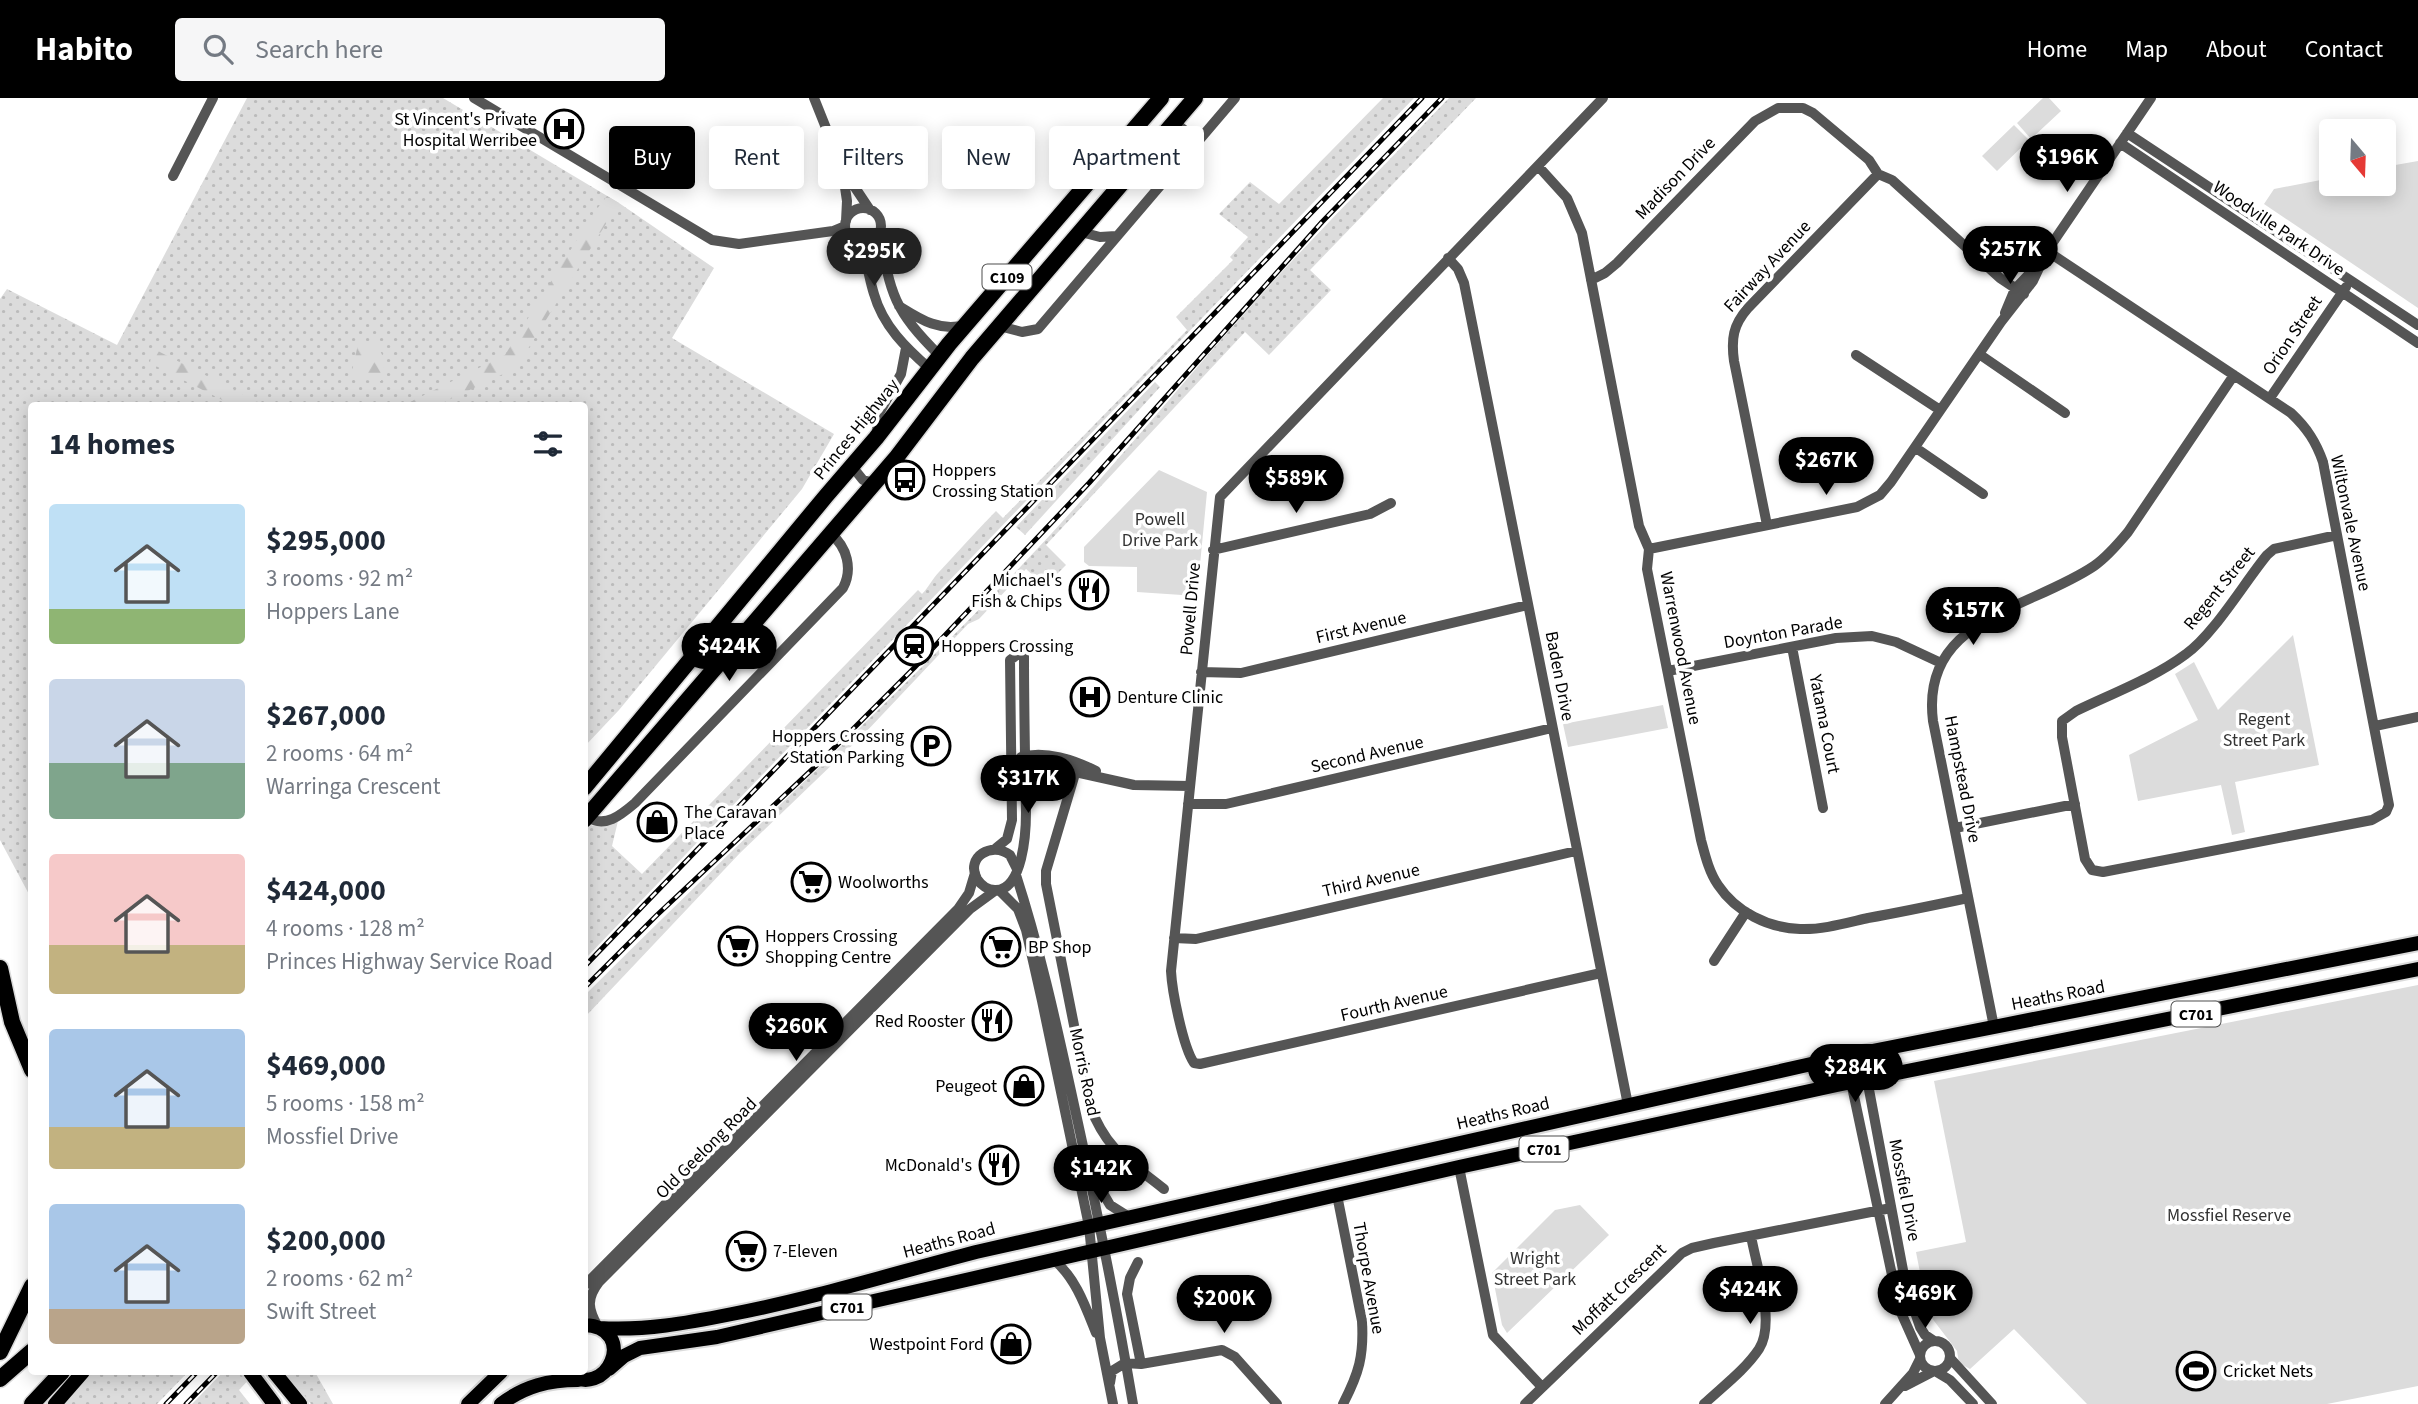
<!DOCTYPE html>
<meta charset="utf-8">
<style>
:root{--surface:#fff;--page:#f6f6f7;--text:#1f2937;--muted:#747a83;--accent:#000}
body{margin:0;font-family:"Source Sans 3",sans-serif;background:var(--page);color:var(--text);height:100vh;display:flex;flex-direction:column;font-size:26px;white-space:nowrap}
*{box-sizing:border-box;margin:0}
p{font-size:23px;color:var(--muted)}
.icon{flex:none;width:38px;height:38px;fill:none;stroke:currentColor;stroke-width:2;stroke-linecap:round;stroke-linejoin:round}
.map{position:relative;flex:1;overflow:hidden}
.drawer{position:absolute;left:28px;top:304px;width:560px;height:973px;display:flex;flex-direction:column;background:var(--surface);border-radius:7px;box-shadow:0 4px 18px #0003}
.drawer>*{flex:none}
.top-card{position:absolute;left:609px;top:28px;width:665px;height:63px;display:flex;gap:14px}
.needle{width:46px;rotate:161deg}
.tools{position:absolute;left:2319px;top:21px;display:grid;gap:14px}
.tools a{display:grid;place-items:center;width:77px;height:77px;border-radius:7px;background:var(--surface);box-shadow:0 4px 18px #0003;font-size:35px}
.price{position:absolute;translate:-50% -60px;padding:0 16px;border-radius:24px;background:var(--accent);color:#fff;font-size:23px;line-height:46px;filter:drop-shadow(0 2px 4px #0008)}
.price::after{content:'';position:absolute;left:50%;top:42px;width:21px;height:16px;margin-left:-10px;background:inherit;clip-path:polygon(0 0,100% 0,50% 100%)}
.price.selected{background:#222;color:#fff}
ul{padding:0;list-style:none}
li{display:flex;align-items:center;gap:21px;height:175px;padding:0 21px}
li span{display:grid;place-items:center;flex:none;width:196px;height:140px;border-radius:7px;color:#555}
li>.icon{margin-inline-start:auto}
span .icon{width:84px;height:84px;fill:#fffc;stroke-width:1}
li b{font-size:30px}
h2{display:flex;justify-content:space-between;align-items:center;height:84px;padding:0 21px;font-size:30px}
.tag{padding:0 24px;border-radius:7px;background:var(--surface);box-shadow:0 4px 18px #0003;font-size:24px;line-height:63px}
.tag.selected{background:var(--accent);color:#fff}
header{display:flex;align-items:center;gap:42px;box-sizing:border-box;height:98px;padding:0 35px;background:var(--accent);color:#fff}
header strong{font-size:33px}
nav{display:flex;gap:38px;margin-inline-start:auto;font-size:24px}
.search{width:490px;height:63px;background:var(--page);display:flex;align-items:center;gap:18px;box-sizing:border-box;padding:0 24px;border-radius:7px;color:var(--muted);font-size:26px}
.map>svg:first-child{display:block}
</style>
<header>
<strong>Habito</strong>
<div class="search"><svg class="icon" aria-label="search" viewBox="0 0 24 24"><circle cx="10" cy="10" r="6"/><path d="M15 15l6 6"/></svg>Search here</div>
<nav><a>Home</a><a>Map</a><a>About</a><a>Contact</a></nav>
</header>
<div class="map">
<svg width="2418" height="1306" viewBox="0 0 2418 1306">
<defs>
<pattern id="grass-dots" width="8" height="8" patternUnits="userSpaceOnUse" patternTransform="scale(1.75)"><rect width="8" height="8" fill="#dcdcdc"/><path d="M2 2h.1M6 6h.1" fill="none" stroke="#bbb" stroke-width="1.8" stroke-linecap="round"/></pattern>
<pattern id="forest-firs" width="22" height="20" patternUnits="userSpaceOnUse" patternTransform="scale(1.75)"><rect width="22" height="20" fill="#dcdcdc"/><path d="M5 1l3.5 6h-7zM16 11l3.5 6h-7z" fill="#bbb"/></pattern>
</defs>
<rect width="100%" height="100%" fill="#fff"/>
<path fill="url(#grass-dots)" d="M247,0H443L619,105L714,170L672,240L834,336L802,391L619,612L585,648L584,308H32L31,800L0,742V201L7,191L117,247Z
M1383,0H1414L585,861V729L618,723L612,748L642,776L918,492L922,496C929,489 932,481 939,474C958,454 976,433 996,413L1003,420L1187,232L1176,219L1233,162L1230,159L1248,139L1219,116L1250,84L1279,106Z
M1449,0H1476L1310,172L1331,192L1269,257L1245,234L1046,447L1066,467L1045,488L1026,471L979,521L968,526L864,636L740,755L585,919V897C729,752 881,615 1022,467C1104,381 1179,288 1259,199C1320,131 1386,66 1449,0Z
M1155,284L1160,289L1025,437L1016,429Z
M93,1274H188L157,1306H63Z
M223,1274H256L239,1292L250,1306H192Z
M281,1274H315L333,1306H311Z"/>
<path fill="url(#forest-firs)" d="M607,98L619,105L516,270L436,308H402L505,257L593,116Z
M359,242L377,245L385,264L381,283L364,282L352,273Z
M152,250L266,308H234L150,265Z"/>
<path fill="#dcdcdc" d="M2043,0H2049L2061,13L2031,41L2017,25Z
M2014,27L2029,42L1997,73L1982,58Z
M2418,63V210L2264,106L2274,91L2331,80V86H2384V69Z
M1159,372L1207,394L1197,498L1137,494V469L1089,468L1084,464V449Z
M2293,537L2319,667L2235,684L2245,734L2232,737L2221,687L2138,703L2129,657L2198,622L2175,576L2194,564L2218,612Z
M1663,607L1668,630L1568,649L1563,626Z
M2418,887V1288L2327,1306H2087L2014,1231L1970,1271L1959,1265L1957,1253L1928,1215L1916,1154L1966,1144L1934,983Z
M1580,1107L1609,1137L1507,1235L1502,1227L1492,1175L1555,1112Z"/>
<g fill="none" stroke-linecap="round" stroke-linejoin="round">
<defs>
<path id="major" d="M599,1230C645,1233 687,1225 732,1216C815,1200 895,1175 976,1154L1847,958L2418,845
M609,1271L624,1258L640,1250L717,1239L1459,1069L1837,987L2418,871
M250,1274L274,1306
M274,1274L300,1306
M566,1274C607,1306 640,1229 584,1227
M55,1306L83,1274
M468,1306L501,1274
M501,1306C525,1288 549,1282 578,1282"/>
<path id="highway" d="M584,690L826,398L876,340L949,246L1161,0
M584,722L896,360L972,260L1195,0
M0,870L12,924L32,972
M0,1254L32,1188
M0,1281L32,1253
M32,1306L62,1274"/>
</defs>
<use href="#major" stroke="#dbdbdb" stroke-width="18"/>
<use href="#highway" stroke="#dbdbdb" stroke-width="19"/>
<path stroke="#555" stroke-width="10" d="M474,0L712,142L739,146L833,133L845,128
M814,0L842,70L870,112
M1174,24L1198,43
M2127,35L2418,227
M2120,45L2418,245
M1538,68L1567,100L1582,135L1639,428L1649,451L1647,471L1701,742C1705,757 1709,774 1718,787C1736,814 1768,830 1800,831C1822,832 1846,825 1868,820C1902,814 1935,807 1968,800
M843,76L847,103L846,123
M173,78L213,0
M845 128a18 18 0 1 1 36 0a18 18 0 1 1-36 0Z
M880,134C890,197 894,212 940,258
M1081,134L1100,139L1116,138
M850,141C870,161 866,171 874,196C883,228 906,250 930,271
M2047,153L2291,315C2307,330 2316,344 2323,364L2389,707L2386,714L2372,722L2103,774L2092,772L2085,761L2062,639V623L2076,613C2111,596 2154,580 2186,556C2214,536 2244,485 2267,457L2274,451L2337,437
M1448,160L1458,171L1464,185L1628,1007
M1591,182L1605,175L1617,165L1755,23L1778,10H1803L1813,15L1869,62L1878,76L1892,82L2000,180L2024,196
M899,208C920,221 939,234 965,227
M2005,215L2015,191L2034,171
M999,228L1022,234L1038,231L1235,0
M1979,256L2065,315
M1856,257L1940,312
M2270,300L2346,189
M877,337L878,317L901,276L906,250
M1916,350L1983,396
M855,372L863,382L874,385
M1767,427L1734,263C1731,241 1733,227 1748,210L1878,76
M1649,451L1857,409L1880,397L1891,384L2001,224L2033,183L2047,153L2151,0
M1213,452L1370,416L1391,405
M1792,549L1823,710
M1668,573L1836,540L1872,538L1896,544L1941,565
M1201,574L1241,575L1528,507
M2375,628L2418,619
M1021,659C1045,652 1075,662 1096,673
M1066,661L1074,679L1046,773V786L1090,1008C1107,1053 1128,1062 1164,1091
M1021,667L1025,669L1071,673L1134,687L1190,688
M1188,706H1226L1552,630
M588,719C605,731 622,716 635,705L843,490C853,471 847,449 831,436
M1955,730L2075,706
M996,750L1007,741L1012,722L1010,562L1017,557H1024C1024,609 1025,662 1026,714C1026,734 1023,793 995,792C988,792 981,787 977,781C965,759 992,743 1010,757L1017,771
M1016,777C1039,848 1055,920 1071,993C1094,1097 1115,1201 1133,1306
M999,792L1018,811L1026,832L1042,903L1089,1128L1100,1240L1113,1306
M1174,840L1196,841L1576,753
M1714,863L1746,814
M1601,875L1200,966L1194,965C1183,949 1172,893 1171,873L1220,399L1603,0
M1994,929L1933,623C1920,520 2029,512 2094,468C2107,459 2118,446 2128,434L2234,277
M1867,981L1906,1188L1920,1229L1925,1237L1934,1243
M1851,984L1899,1210L1920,1257
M1459,1069L1493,1237L1542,1289
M1096,1083L1110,1107L1129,1119
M1337,1097L1362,1223C1364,1258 1359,1275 1343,1306
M1054,1162C1076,1180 1086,1210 1096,1235
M1138,1164L1130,1180L1127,1196L1141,1266
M584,1188L958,811L969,795L975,775
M598,1229C588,1211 586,1201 599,1184L970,811L996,792
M1920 1258a15 15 0 1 1 30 0a15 15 0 1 1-30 0Z
M1950,1260L1992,1306
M1935,1273L1950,1282L1973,1306
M1110,1285L1112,1273L1125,1265L1141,1266L1222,1252L1235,1259L1277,1306
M1905,1288L1934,1273
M1525,1306L1682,1155L1692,1150L1714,1145L1891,1110
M1704,1306C1722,1289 1745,1272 1759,1251C1776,1225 1756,1167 1751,1138
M1885,1306L1913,1275L1920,1261"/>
<use href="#major" stroke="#000" stroke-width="14"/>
<use href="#highway" stroke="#000" stroke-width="16"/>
<defs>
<path id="rail" d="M584,869L1422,0
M584,890L657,817L820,664L914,570L1089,385L1322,124L1442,0
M166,1306L197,1274
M186,1306L217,1274"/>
</defs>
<use href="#rail" stroke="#000" stroke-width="5"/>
<use href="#rail" stroke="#fff" stroke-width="2.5" stroke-dasharray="8" stroke-linecap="butt"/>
</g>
<defs>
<symbol id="hospital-ring" viewBox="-11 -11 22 22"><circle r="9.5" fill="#fff" stroke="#000" stroke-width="1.5"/><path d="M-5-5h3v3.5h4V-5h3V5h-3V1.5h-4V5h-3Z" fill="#000"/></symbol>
<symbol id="bus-ring" viewBox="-11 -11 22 22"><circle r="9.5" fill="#fff" stroke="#000" stroke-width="1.5"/><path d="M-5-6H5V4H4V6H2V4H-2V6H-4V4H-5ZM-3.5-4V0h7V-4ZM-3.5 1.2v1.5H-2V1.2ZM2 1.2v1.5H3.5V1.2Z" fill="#000"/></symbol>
<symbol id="restaurant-ring" viewBox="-11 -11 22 22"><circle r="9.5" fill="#fff" stroke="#000" stroke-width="1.5"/><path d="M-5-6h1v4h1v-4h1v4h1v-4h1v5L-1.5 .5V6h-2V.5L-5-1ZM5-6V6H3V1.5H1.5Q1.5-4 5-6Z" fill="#000"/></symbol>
<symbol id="station-ring" viewBox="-11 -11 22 22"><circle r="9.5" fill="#fff" stroke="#000" stroke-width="1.5"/><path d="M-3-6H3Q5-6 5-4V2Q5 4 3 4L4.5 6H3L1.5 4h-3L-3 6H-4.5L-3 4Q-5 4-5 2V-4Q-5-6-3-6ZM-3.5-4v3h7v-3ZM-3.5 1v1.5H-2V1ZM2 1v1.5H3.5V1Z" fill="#000"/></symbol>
<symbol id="parking-ring" viewBox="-11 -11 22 22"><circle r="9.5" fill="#fff" stroke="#000" stroke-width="1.5"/><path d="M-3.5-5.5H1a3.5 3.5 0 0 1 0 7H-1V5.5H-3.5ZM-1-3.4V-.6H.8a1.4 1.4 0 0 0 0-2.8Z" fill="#000"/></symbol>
<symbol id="shop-ring" viewBox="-11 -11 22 22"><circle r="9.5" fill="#fff" stroke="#000" stroke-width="1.5"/><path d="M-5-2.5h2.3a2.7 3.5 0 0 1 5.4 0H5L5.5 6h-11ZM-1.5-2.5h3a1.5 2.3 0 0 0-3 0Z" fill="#000"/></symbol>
<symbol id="supermarket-ring" viewBox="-11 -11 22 22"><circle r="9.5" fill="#fff" stroke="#000" stroke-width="1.5"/><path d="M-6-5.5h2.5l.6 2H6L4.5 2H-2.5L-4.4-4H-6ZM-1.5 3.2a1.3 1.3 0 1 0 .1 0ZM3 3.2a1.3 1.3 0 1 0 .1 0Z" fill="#000"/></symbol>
<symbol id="stadium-ring" viewBox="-11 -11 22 22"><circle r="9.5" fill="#fff" stroke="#000" stroke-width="1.5"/><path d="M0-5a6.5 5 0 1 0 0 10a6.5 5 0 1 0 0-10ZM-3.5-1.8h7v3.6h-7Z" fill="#000"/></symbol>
</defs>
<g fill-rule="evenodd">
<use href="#hospital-ring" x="542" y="9" width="44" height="44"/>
<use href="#bus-ring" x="883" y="360" width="44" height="44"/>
<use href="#restaurant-ring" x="1067" y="470" width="44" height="44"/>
<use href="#station-ring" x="892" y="526" width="44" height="44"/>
<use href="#hospital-ring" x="1068" y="577" width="44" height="44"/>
<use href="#parking-ring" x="909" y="626" width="44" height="44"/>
<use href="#shop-ring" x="635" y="702" width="44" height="44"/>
<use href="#supermarket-ring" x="789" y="762" width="44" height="44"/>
<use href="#supermarket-ring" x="716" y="826" width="44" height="44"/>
<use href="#supermarket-ring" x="979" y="827" width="44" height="44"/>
<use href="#restaurant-ring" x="970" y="901" width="44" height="44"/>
<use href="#shop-ring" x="1002" y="966" width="44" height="44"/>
<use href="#restaurant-ring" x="977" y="1045" width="44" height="44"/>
<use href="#supermarket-ring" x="724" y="1131" width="44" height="44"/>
<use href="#shop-ring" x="989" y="1224" width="44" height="44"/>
<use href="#stadium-ring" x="2174" y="1251" width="44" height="44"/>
</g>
<g text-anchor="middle" stroke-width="7" stroke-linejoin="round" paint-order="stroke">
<g fill="#fff" stroke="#4c4c4c" stroke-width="2">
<rect x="982.5" y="166.5" width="49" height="25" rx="5"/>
<rect x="2171.5" y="903.5" width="49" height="25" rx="5"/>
<rect x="1519.5" y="1038.5" width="49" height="25" rx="5"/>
<rect x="822.5" y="1196.5" width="49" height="25" rx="5"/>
</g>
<g font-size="16" font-weight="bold" fill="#000">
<text x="1007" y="185">C109</text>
<text x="2196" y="922">C701</text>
<text x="1544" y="1057">C701</text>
<text x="847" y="1215">C701</text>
</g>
<g font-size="18" fill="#000" stroke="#fff" text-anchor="start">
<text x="537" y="27" text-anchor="end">St Vincent's Private<tspan x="537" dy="21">Hospital Werribee</tspan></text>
<text x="932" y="378">Hoppers<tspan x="932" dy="21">Crossing Station</tspan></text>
<text x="1062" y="488" text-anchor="end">Michael's<tspan x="1062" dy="21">Fish &amp; Chips</tspan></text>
<text x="941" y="554">Hoppers Crossing</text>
<text x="1117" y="605">Denture Clinic</text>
<text x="904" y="644" text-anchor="end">Hoppers Crossing<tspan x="904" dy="21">Station Parking</tspan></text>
<text x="684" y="720">The Caravan<tspan x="684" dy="21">Place</tspan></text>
<text x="838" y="790">Woolworths</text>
<text x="765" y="844">Hoppers Crossing<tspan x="765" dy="21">Shopping Centre</tspan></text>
<text x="1028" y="855">BP Shop</text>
<text x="965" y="929" text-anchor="end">Red Rooster</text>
<text x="997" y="994" text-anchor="end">Peugeot</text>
<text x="972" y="1073" text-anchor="end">McDonald's</text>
<text x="773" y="1159">7-Eleven</text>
<text x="984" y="1252" text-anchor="end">Westpoint Ford</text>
<text x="2223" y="1279">Cricket Nets</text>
</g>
<g font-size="18" fill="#000" stroke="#fff">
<text transform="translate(1675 80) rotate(-46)" y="6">Madison Drive</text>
<text transform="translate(2279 130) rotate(34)" y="6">Woodville Park Drive</text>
<text transform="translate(1767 168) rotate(-47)" y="6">Fairway Avenue</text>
<text transform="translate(2292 237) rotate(-56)" y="6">Orion Street</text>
<text transform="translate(856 331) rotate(-51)" y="6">Princes Highway</text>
<text transform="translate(2351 425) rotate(78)" y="6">Wiltonvale Avenue</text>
<text transform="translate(2219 490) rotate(-51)" y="6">Regent Street</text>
<text transform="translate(1190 511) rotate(-85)" y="6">Powell Drive</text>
<text transform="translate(1361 529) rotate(-13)" y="6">First Avenue</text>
<text transform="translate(1783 534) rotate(-10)" y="6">Doynton Parade</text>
<text transform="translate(1681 550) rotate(79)" y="6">Warrenwood Avenue</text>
<text transform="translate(1560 578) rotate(79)" y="6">Baden Drive</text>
<text transform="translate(1825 626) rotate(79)" y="6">Yatama Court</text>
<text transform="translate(1367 656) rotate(-13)" y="6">Second Avenue</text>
<text transform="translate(1963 681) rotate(79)" y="6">Hampstead Drive</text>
<text transform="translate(1371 782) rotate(-13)" y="6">Third Avenue</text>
<text transform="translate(2058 897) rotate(-11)" y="6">Heaths Road</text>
<text transform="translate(1394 905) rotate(-13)" y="6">Fourth Avenue</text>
<text transform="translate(1085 974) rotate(78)" y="6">Morris Road</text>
<text transform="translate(1503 1015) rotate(-13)" y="6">Heaths Road</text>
<text transform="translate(706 1050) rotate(-45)" y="6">Old Geelong Road</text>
<text transform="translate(1905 1092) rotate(79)" y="6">Mossfiel Drive</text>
<text transform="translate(949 1142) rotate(-15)" y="6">Heaths Road</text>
<text transform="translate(1369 1180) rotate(80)" y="6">Thorpe Avenue</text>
<text transform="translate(1619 1191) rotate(-44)" y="6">Moffatt Crescent</text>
</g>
<g font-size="18" fill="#333" stroke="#fff">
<text x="1160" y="427">Powell<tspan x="1160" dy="21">Drive Park</tspan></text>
<text x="2264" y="627">Regent<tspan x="2264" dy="21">Street Park</tspan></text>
<text x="2229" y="1123">Mossfiel Reserve</text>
<text x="1535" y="1166">Wright<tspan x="1535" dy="21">Street Park</tspan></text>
</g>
</g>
</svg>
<div class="tools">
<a><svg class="needle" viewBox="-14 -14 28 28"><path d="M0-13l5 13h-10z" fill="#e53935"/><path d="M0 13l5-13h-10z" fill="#747a83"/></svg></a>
</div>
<b class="price" style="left:2067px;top:96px">$196K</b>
<b class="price" style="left:2010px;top:188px">$257K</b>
<b class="price selected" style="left:874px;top:190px">$295K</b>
<b class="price" style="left:1826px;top:399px">$267K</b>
<b class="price" style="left:1296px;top:417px">$589K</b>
<b class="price" style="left:1973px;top:549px">$157K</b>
<b class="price" style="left:729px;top:585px">$424K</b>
<b class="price" style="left:1028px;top:717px">$317K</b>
<b class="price" style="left:796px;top:965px">$260K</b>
<b class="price" style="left:1855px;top:1006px">$284K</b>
<b class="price" style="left:1101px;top:1107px">$142K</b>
<b class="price" style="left:1750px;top:1228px">$424K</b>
<b class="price" style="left:1925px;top:1232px">$469K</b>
<b class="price" style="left:1224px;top:1237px">$200K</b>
<div class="top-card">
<a class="tag selected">Buy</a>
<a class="tag">Rent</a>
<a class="tag">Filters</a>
<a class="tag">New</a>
<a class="tag">Apartment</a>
</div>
<section class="drawer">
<h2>14 homes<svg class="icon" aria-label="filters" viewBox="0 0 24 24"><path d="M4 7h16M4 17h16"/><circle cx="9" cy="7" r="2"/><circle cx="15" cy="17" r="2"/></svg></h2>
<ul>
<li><span style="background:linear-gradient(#bfe0f5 75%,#8fb573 0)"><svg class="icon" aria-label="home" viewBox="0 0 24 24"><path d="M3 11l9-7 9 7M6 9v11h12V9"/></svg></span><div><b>$295,000</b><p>3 rooms · 92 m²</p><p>Hoppers Lane</p></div></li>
<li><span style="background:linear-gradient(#c9d6e8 60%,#7fa58c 0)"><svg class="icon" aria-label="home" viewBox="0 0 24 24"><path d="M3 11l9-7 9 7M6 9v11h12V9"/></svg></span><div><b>$267,000</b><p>2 rooms · 64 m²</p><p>Warringa Crescent</p></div></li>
<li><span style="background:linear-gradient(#f6c9c9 65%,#c2b280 0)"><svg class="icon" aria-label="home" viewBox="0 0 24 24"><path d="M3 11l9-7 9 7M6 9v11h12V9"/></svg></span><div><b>$424,000</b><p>4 rooms · 128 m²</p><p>Princes Highway Service Road</p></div></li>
<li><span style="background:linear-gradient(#a9c7e8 70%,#c2b280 0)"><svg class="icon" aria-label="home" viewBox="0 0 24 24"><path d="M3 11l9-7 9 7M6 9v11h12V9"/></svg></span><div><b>$469,000</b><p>5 rooms · 158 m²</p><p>Mossfiel Drive</p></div></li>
<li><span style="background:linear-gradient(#a9c7e8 75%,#b9a48a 0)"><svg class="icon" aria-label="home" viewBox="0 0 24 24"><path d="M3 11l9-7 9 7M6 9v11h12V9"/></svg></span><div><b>$200,000</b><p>2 rooms · 62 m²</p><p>Swift Street</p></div></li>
</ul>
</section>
</div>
